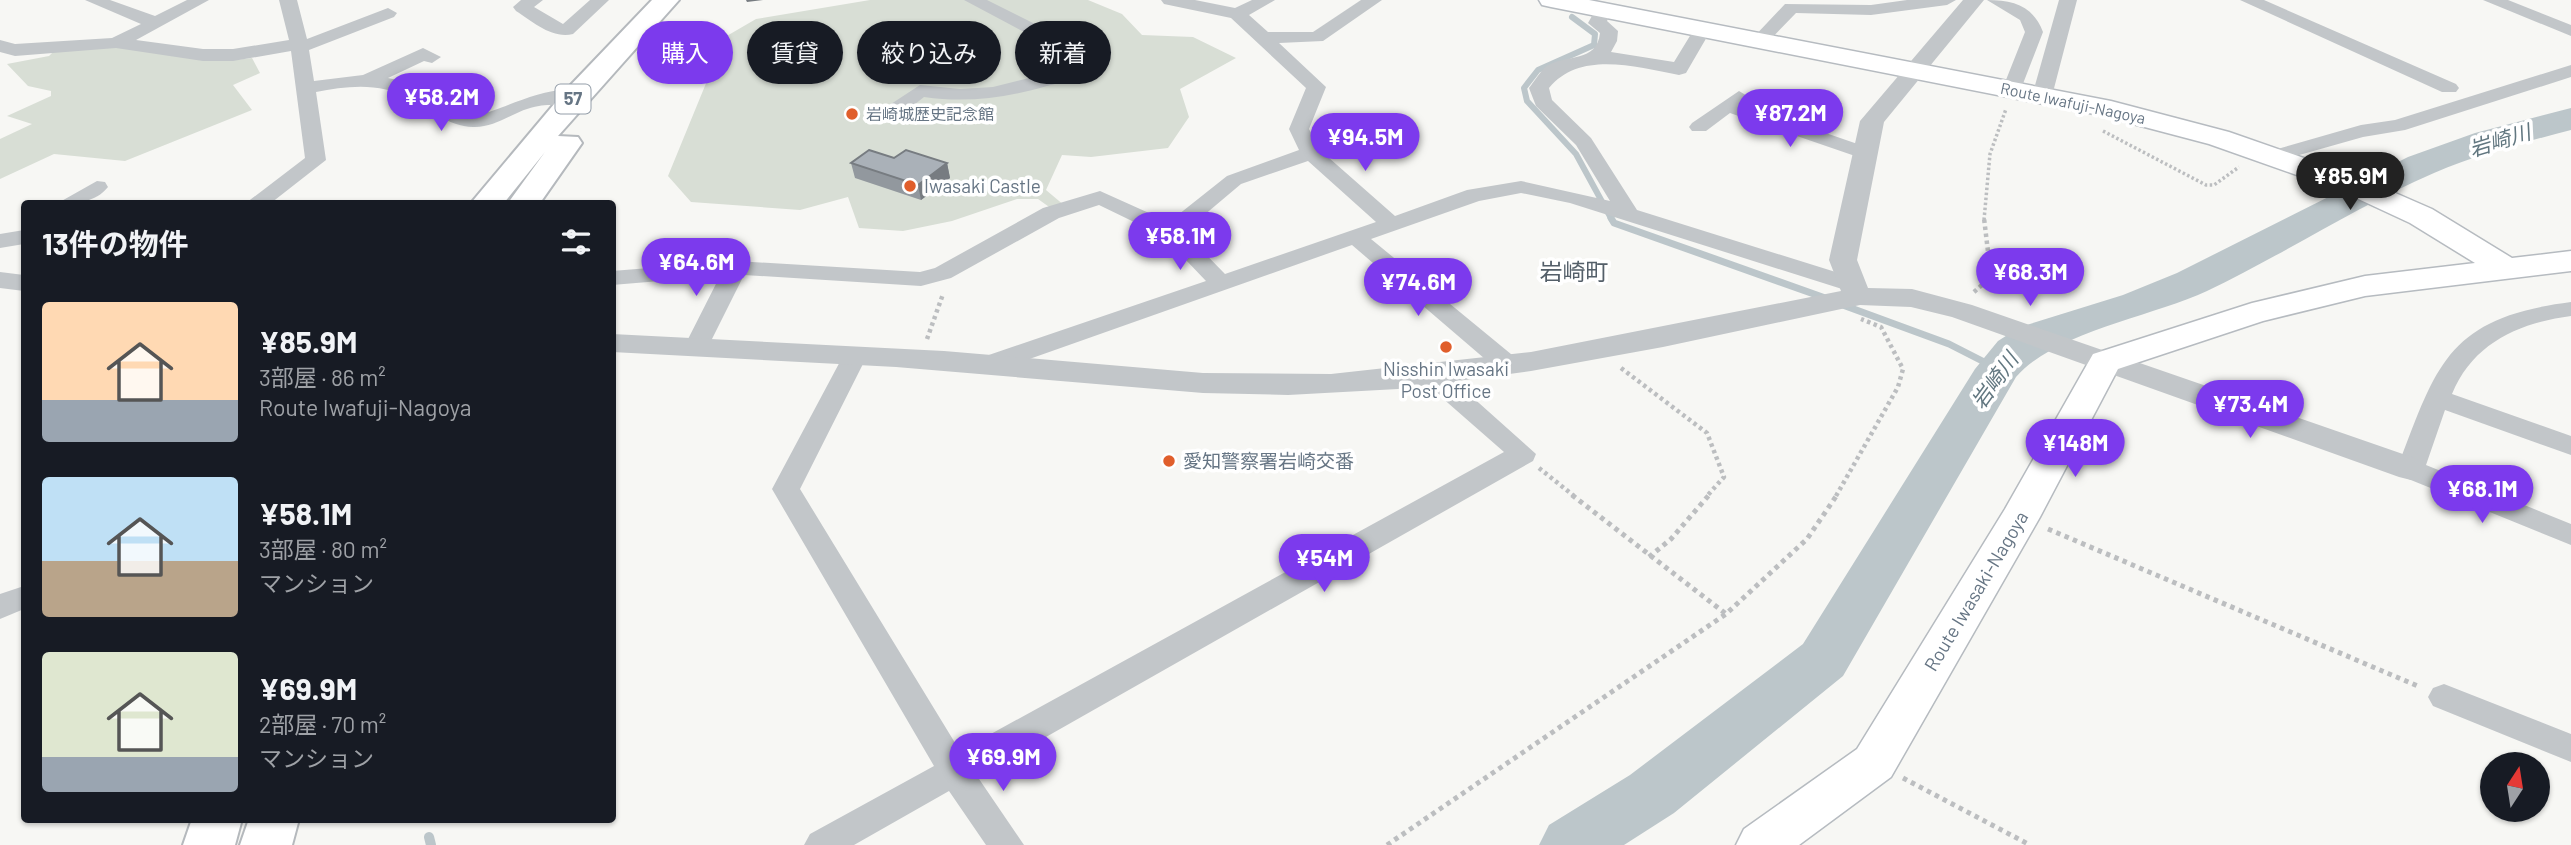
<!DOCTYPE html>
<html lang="ja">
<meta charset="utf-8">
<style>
:root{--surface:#171b24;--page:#242831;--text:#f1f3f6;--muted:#9ea1a6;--accent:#7c3aed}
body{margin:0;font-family:Barlow,"Noto Sans JP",sans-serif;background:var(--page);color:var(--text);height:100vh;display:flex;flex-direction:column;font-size:26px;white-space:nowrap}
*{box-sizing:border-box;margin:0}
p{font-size:23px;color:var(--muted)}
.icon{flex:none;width:38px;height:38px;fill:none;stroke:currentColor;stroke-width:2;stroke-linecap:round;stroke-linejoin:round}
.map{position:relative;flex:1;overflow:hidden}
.details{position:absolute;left:21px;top:200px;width:595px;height:623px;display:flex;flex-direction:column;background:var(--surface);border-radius:7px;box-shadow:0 2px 5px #0004}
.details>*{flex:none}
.hud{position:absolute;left:637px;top:21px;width:665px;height:63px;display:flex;gap:14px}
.needle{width:46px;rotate:12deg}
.controls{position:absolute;left:2480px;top:752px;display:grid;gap:14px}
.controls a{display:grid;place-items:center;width:70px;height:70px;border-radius:50%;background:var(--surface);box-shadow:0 2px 5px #0004;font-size:35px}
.price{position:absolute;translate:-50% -60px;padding:0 16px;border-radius:24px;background:var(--accent);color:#fff;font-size:23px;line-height:46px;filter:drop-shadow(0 2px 4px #0008)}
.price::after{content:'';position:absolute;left:50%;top:42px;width:21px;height:16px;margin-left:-10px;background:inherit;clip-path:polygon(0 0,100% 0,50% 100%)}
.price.selected{background:#222;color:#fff}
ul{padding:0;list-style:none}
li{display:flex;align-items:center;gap:21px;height:175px;padding:0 21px}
li span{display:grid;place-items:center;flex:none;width:196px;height:140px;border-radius:7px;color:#555}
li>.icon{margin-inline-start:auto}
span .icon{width:84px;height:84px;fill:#fffc;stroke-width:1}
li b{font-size:30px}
h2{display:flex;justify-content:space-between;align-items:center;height:84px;padding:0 21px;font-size:30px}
.pill{padding:0 24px;border-radius:32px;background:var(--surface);box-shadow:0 2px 5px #0004;font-size:24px;line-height:63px}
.pill.selected{background:var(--accent);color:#fff}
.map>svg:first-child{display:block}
</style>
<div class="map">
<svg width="2571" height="845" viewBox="0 0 2571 845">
<rect width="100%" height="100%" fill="#f7f7f4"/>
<path fill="#d8ded5" d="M870,0H1088L1122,14L1142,35L1193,37L1236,58L1180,89L1189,117L1168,148L1091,157L1062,155L1046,190L1065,206L1059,214L1038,199H1017L952,221L903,231L859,228L848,197L800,210L691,202L668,176L725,37L756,19Z
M117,47L234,60L252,58L260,73L233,85L252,110L125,161L54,154L0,179V139L32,124L7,116L51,96V91L28,86L7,64L49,56L55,50Z"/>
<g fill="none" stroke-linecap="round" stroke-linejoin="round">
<path stroke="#bcc6ca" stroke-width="6" d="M1572,17L1595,34L1594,45L1538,70L1524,88L1527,101L1576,154L1612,220"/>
<path stroke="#bcc6ca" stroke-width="7" d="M1611,218L1614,223L1828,299
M1840,304L1949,344L1998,369"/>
<path stroke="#bcc6ca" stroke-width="10" d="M429,837L431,845"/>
<path fill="#bcc6ca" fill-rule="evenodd" d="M2571,108V130C2525,142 2478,154 2434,173C2356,207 2284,254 2207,291C2151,317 2055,332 2016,377L1843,676L1674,813L1624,845H1539L1549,825L1630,775L1803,644L1975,369L1998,341L2020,327L2123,295L2177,273L2408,157L2475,133Z"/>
<defs>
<path id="secondary" d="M1539,0H1589L2111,101L2229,132L2361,178L2432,209L2512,258L2571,251V271L2365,296L2263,321L2118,369L2040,517L1891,777L1799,845H1736L1744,829L1857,749L2005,509L2093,354L2252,303L2365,276L2475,263L2410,223L2339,190L2209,144L2099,115L1551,7L1542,5Z"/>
<path id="primary" d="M652,0H679L558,136L578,137L582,143L540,203H508L545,152L504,203H471L565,91Z
M192,819H242L235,845H183Z
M249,819H299L292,845H240Z"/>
</defs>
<use href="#secondary" stroke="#b6bbc0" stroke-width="3"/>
<use href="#primary" stroke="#b5b9bd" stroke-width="4"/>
<path stroke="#bcbec0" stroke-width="3.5" stroke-dasharray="2.5 2.5" stroke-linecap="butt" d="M2103,131L2206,185H2214L2239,167
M1984,220L1990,154L2006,109"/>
<path stroke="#bcbec0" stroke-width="4.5" stroke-dasharray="3.5 3.5" stroke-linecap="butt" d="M1974,292L1991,277L1984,218
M927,339L943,294
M1621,368L1707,433L1724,477L1707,496
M1539,468L1574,496
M1836,496L1898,387L1903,369L1881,327L1861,319"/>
<path stroke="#bcbec0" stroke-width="5" stroke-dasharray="4.5 4.5" stroke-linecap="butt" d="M1572,495L1726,614
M2048,529L2420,687
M1649,557L1671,539L1709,495
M1903,778L2030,845
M1387,845L1726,614L1807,539L1837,495"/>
<path fill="#c2c6c9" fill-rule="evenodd" d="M85,0H110L155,16L187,0H209L136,40L203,49H233L289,40L279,0H297L307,39L388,8L397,13L394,17L309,50L314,81L363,75L423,48L441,57L432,63L424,61L388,78C399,80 409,83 419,88C439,98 459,120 482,114C502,110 567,75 585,97C577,108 552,103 539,106C516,109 497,128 473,127C448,126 430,110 410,99C381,82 347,86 316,92L326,160L271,203H246L305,158L291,51L233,61H203L116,48L15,56L0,52V40L15,44L112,38L141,24Z
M521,0H543L534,7L563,24L590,0H609L573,34C552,39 533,22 516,11L513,7Z
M964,0H987L1055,34L1080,63C1078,67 1076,73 1072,77C1067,82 1054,84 1047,86C1005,98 967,103 924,97L905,112H891L888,108L891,104L920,85L960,89L993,87L1057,71L1061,63L1043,42Z
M1161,0H1195L1235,8L1252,0H1275L1249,15L1268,32H1313L1361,0H1382L1323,41L1279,43L1326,87L1309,129L1320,150L1395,216L1467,190L1521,181L1610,201L1576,145L1536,106L1529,88C1534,82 1541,70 1547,66C1566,54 1597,63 1600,33L1588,23L1597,7H1609L1612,11L1607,21L1618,31L1617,41L1611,52L1674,62L1696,26H1708L1711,30L1686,73L1679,75C1636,67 1580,50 1549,88L1552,100L1591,138L1637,210L1858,279L1862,284L1858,289H1842L1570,203L1521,193L1479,201L1371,239L1517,359L1521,365L1517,371H1499L1352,245L998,370H980L976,364L980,358L1206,281L1163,236L1099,205L1059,218L951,278L921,286L744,275L708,347L705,352H687L684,347L720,276L612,285V271L736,261L920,272L935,268L1043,208L1100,191L1169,222L1227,176L1299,150L1289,129L1306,88L1231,18L1164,4ZM1308,161L1376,222L1225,274L1184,232L1241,184Z
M1907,0H1956L1947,5L1871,15L1796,13L1765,45L1759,46L1750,41L1785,4L1871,5Z
M1987,0C2014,0 2033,6 2043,32L2019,94L2012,96L2002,90L2025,32L2020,20Z
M2059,0H2077L2052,96L2042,102L2032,96Z
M2240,0H2264L2456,84L2459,88L2456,92H2442Z
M2483,0H2508L2571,25V36Z
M2571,65V77L2405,130L2363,137L2274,162L2264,156L2267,152L2361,125L2395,120Z
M1739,91L1749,97L1742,104L1872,149L1875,153L1872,157H1858L1730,113L1706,131H1692L1689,127L1692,123Z
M97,181L105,182L108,187C95,203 77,203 58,203Z
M24,230V244L0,248V234Z
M2571,302V316C2519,323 2473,343 2452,394L2571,436V455L2445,410L2426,465L2571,524V545L2401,476L2397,469C2437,364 2447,318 2571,302Z
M855,348L864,350L867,356L800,489L960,751L1504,452L1424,382L1420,376L1424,370H1442L1536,454L1533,461L977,776L1024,845H986L949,791L854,845H804L810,834L934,766L772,489L843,356L846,350Z
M24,586V609L0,619V594Z
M2444,684L2571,734V762L2433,706L2428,697L2433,688Z"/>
<path fill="#c2c6c9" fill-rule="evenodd" d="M1963,0H1984L1884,122L1857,260L1868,288L1912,289L1972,305L2423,461L2427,469L2423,477L2411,480L2399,477L1952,317L1911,307L1860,305L1663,347L1531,371L1398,389L1288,395L1203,393L896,367L612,352V334L944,351L1203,373L1331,374L1531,352L1841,291L1829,260L1860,121Z
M0,272L24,275V291L0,288Z"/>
<use href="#secondary" fill="#fff" fill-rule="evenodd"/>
<use href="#primary" fill="#fff" fill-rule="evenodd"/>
</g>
<path fill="#92989e" d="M894,158L947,163L950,178L921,200L855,178L851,163Z"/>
<path fill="#777c81" d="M746,0H763L747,2Z
M947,163L950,178L921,200L918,185Z"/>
<path fill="#aab1b8" stroke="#777c81" stroke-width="2" d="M869,150L894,158L906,150L947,163L918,185L851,163Z"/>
<g fill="#e05e2b" stroke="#fff" stroke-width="2.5">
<circle cx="852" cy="114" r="7"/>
<circle cx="910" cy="186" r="7"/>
<circle cx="1446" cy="347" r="7"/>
<circle cx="1169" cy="461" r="7"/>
</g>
<g text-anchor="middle" stroke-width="7" stroke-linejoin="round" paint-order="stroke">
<g font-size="16" fill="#667584" stroke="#fff">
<text transform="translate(2073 103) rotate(12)" y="6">Route Iwafuji-Nagoya</text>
</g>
<g font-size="16" fill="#667584" stroke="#fff" text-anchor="start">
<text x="866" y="120">岩崎城歴史記念館</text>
</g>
<rect fill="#fff" stroke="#949ea9" stroke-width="2" x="555.5" y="84.5" width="35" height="29" rx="5"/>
<g font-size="18" font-weight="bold" fill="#667584">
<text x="573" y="105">57</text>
</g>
<g font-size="19" fill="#667584" stroke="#fff" text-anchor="start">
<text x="924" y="193">Iwasaki Castle</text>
<text x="1446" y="376" text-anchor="middle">Nisshin Iwasaki<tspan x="1446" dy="22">Post Office</tspan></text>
<text x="1183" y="468">愛知警察署岩崎交番</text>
</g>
<g font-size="19" fill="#667584" stroke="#fff">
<text transform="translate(1976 591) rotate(-59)" y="7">Route Iwasaki-Nagoya</text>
</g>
<g font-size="21" font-style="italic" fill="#627780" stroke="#fff">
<text transform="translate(2500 141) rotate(-17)" y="7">岩崎川</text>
<text transform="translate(1995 381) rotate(-54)" y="7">岩崎川</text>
</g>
<g font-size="23" fill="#545f69" stroke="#fff">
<text x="1574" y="280">岩崎町</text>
</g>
</g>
</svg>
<div class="controls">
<a><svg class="needle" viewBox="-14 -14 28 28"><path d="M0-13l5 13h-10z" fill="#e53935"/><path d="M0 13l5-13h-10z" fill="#9ea1a6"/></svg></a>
</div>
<b class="price" style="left:441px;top:133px">¥58.2M</b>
<b class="price" style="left:1790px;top:149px">¥87.2M</b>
<b class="price" style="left:1365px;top:173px">¥94.5M</b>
<b class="price selected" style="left:2350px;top:212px">¥85.9M</b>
<b class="price" style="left:1180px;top:272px">¥58.1M</b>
<b class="price" style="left:696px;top:298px">¥64.6M</b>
<b class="price" style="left:2030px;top:308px">¥68.3M</b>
<b class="price" style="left:1418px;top:318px">¥74.6M</b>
<b class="price" style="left:2250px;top:440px">¥73.4M</b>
<b class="price" style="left:2075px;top:479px">¥148M</b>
<b class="price" style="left:2482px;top:525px">¥68.1M</b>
<b class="price" style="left:1324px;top:594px">¥54M</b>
<b class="price" style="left:1003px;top:793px">¥69.9M</b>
<div class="hud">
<a class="pill selected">購入</a>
<a class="pill">賃貸</a>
<a class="pill">絞り込み</a>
<a class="pill">新着</a>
</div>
<section class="details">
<h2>13件の物件<svg class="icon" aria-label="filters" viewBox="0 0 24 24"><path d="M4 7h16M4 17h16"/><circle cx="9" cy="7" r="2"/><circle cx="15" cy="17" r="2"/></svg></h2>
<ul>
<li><span style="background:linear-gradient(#ffd9b3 70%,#9aa5b1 0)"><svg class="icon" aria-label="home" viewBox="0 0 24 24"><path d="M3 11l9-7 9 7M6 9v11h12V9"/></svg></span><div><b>¥85.9M</b><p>3部屋 · 86 m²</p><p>Route Iwafuji-Nagoya</p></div></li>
<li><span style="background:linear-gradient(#bfe0f5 60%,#b9a48a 0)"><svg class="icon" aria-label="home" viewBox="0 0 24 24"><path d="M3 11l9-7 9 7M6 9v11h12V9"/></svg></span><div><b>¥58.1M</b><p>3部屋 · 80 m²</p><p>マンション</p></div></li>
<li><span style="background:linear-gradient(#dfe7d0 75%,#9aa5b1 0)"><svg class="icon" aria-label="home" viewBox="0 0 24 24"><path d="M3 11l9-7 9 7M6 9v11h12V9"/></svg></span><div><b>¥69.9M</b><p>2部屋 · 70 m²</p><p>マンション</p></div></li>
</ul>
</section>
</div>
